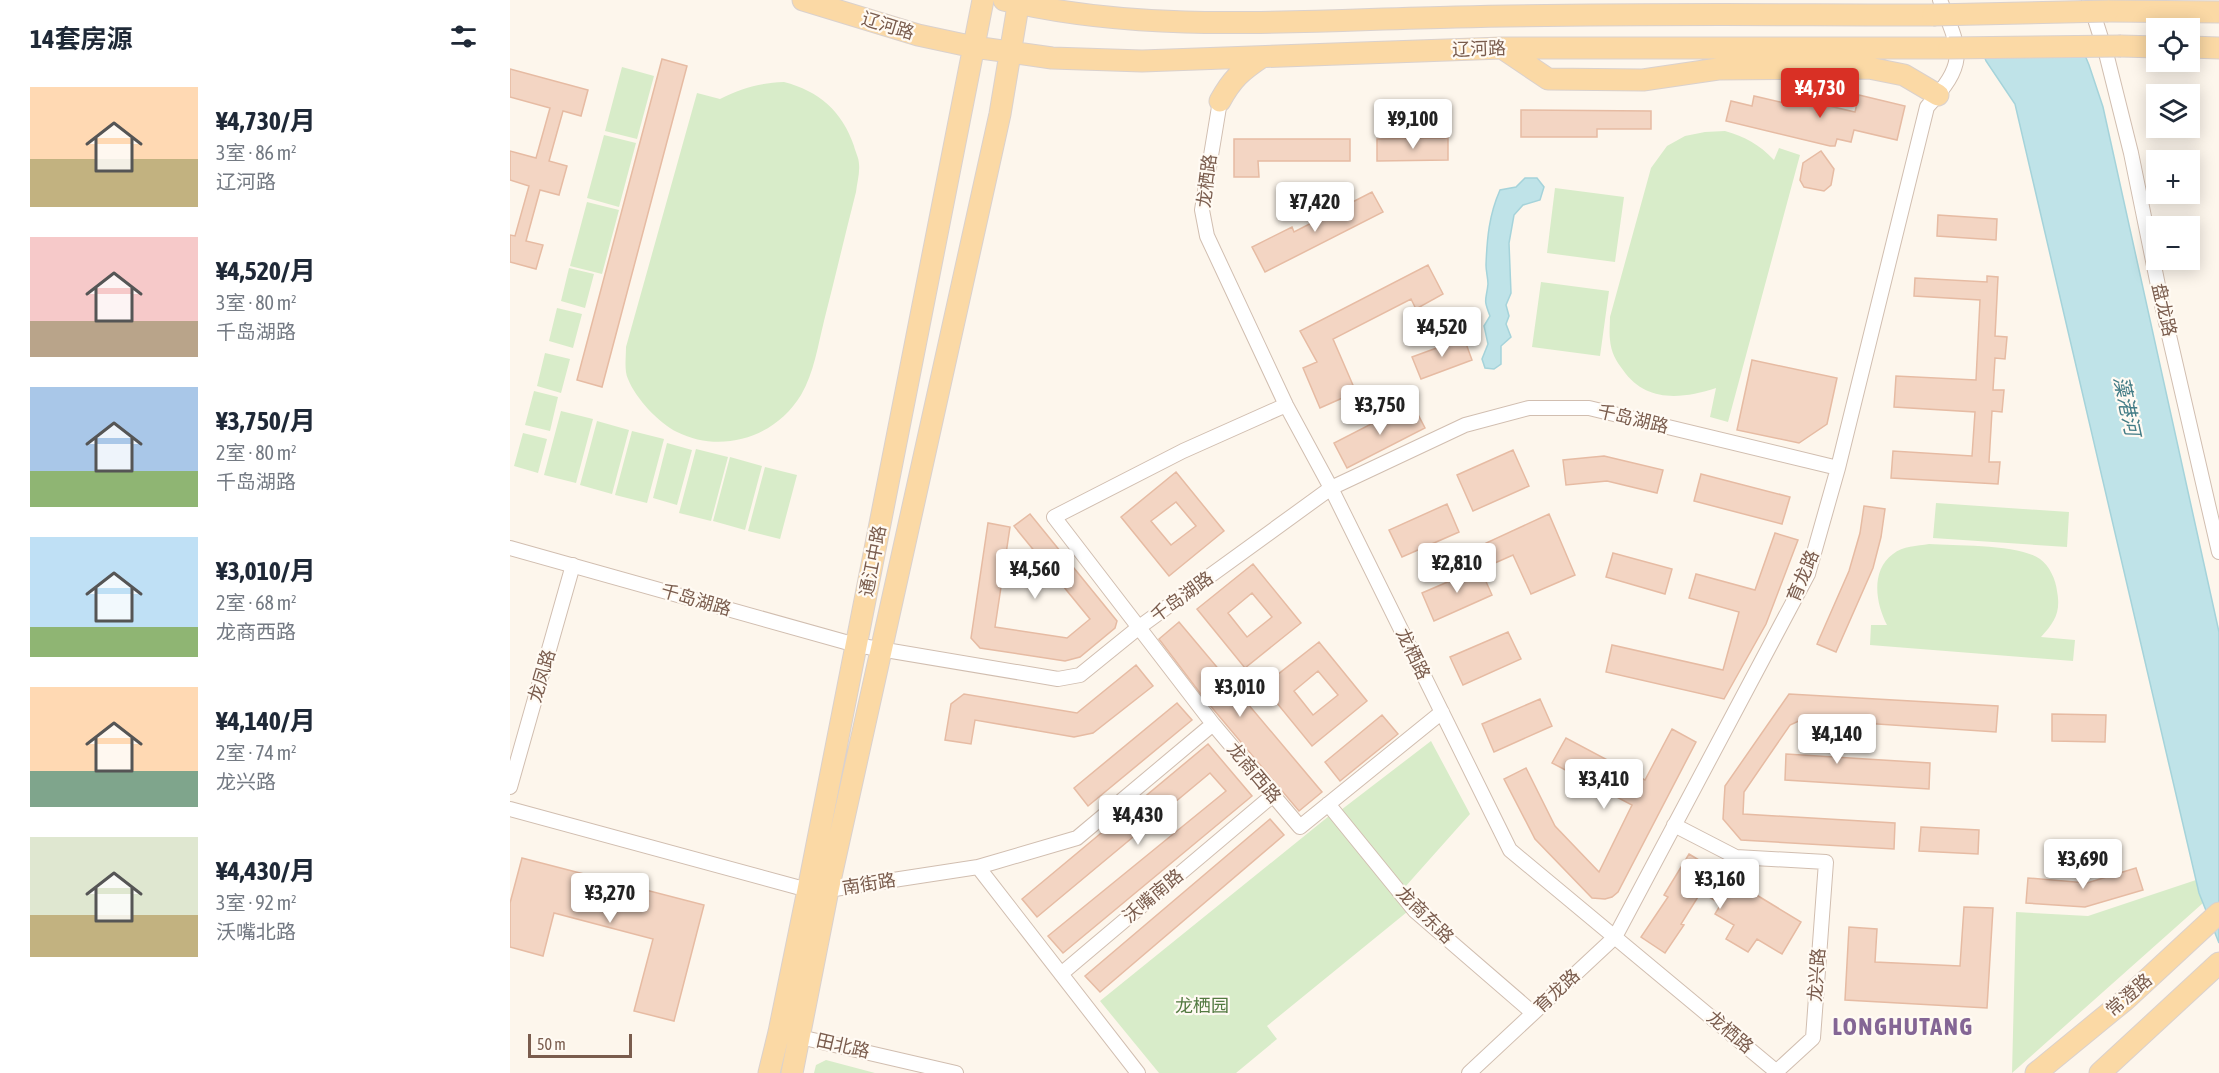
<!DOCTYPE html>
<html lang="zh">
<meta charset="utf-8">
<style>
:root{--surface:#fff;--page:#f6f6f7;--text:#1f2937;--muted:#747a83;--accent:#d93025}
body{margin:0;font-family:"Asap Condensed","Noto Sans SC",sans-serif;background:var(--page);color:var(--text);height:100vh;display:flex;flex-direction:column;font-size:22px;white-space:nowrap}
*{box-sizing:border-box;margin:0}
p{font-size:20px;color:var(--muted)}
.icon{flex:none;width:33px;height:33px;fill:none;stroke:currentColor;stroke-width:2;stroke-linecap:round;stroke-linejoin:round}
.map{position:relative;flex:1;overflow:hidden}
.panel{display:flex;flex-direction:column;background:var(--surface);width:510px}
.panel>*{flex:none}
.fabs{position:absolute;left:1636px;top:18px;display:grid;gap:12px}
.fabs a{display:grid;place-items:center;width:54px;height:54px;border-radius:0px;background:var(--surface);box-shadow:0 3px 15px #0003;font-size:30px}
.scale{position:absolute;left:18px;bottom:15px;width:104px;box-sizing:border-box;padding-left:6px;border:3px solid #7a5c4d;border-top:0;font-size:16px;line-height:21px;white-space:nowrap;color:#7a5c4d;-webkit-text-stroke:4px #fffaf3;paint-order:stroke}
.price{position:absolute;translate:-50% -51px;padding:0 14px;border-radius:6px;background:#fff;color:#222;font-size:20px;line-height:39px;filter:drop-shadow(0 2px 3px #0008)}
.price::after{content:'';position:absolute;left:50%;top:36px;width:18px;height:14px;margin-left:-9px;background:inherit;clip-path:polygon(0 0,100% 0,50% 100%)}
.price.active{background:var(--accent);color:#fff}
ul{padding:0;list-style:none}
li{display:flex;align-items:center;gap:18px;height:150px;padding:0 30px}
li span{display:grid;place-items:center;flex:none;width:168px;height:120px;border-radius:0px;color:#555}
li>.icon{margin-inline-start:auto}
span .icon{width:72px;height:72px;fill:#fffc;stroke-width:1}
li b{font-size:26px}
h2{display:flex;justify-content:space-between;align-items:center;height:72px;padding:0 30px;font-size:26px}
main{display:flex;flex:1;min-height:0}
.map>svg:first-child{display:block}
</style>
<main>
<section class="panel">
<h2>14套房源<svg class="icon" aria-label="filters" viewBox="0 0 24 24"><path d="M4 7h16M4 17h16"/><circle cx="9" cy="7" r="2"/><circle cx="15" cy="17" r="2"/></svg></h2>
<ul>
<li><span style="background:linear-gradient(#ffd9b3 60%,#c2b280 0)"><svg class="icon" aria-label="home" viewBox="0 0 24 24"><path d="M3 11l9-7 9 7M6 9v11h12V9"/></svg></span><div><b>¥4,730/月</b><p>3室 · 86 m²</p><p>辽河路</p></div></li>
<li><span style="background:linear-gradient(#f6c9c9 70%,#b9a48a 0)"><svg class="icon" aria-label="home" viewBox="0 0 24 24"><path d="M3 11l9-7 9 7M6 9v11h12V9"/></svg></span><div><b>¥4,520/月</b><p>3室 · 80 m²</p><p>千岛湖路</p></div></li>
<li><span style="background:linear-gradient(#a9c7e8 70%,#8fb573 0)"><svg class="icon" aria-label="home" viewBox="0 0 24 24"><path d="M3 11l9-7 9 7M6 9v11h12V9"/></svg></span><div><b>¥3,750/月</b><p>2室 · 80 m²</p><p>千岛湖路</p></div></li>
<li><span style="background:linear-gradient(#bfe0f5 75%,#8fb573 0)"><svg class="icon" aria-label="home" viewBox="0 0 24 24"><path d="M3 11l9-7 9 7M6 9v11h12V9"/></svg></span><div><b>¥3,010/月</b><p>2室 · 68 m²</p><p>龙商西路</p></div></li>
<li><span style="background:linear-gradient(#ffd9b3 70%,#7fa58c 0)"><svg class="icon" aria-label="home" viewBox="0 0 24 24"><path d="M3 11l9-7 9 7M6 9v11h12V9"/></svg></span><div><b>¥4,140/月</b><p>2室 · 74 m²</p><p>龙兴路</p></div></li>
<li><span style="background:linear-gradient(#dfe7d0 65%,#c2b280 0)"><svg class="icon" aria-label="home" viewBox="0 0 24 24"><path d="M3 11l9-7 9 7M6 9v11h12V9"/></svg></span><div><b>¥4,430/月</b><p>3室 · 92 m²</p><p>沃嘴北路</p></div></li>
</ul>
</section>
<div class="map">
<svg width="1709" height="1073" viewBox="0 0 1709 1073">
<rect width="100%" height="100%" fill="#fdf6ec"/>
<path fill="#d8ecc9" d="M112,67L144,76L127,139L95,131Z
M274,82C309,91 332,111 344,146C345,151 349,158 349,164C350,173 347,183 346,192C335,235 325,278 314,321C308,345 304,373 291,395C265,438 211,454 167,432C149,423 126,399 118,379C114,371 116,357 116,347L187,93L210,99C232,88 250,83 274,82Z
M1215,131C1235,137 1249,144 1264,160L1269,148L1290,155L1218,422L1200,417L1206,388C1172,399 1136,403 1113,370C1106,361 1101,352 1100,340C1099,333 1100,324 1100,317L1141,168L1157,146L1175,136L1195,132Z
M94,135L126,143L109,207L77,198Z
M1045,188L1114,197L1105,262L1037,253Z
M77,202L109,210L92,274L60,266Z
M59,268L84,274L75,308L51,301Z
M1031,282L1099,291L1090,356L1022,347Z
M47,308L72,314L63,348L39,341Z
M35,353L60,359L51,393L27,386Z
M24,391L48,397L40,431L15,425Z
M51,411L83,419L66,483L34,475Z
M87,421L119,430L102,494L70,485Z
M122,431L154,439L137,503L105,495Z
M13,433L37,439L28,473L4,466Z
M157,443L182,450L167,505L143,498Z
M186,449L218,457L201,521L169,513Z
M220,457L252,466L235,530L203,521Z
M255,467L287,475L270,539L238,531Z
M1426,503L1559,512L1557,547L1423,538Z
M1419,544C1447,546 1509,544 1530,559C1539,565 1546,580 1547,591C1551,612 1545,622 1531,637L1565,640L1563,661L1360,645L1361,625H1377C1366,604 1360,571 1383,554C1393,546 1407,546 1419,544Z
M921,741L960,814L895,887L831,810Z
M819,816L897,912L757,1026L767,1039L726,1073H649L590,1001Z
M1686,880L1693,903L1502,1073L1506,912L1578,916Z
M316,1060L365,1073H304L306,1065Z"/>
<path fill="#bfe3e8" stroke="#a5d3da" stroke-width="1.5" d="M1452,0H1552L1579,65L1593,107L1709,632V943L1689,893L1505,104L1476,61Z
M1015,178H1027L1034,187L1030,200L1013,205L1004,215L999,243L1001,293L996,305L999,316L996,324L1001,337L991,346V364L984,369L975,368L972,359L978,344L974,326L980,316C973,298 976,302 978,284C978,278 976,272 976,265C977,238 979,215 990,190L1006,187Z"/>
<path fill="#fdf6ec" d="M1449,0H1555L1579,57L1470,55Z"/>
<path fill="#f3d5c3" stroke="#e6bba3" stroke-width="1.5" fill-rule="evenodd" d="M152,59L177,66L92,387L67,380Z
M0,69L78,90L71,116L53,111L39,161L57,166L49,195L30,190L16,241L33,245L26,269L0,262V235L5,236L19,186L0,180V151L26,158L40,108L0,97Z
M1349,95L1395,106L1387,140L1344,130L1341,142L1327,139L1325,146H1320L1216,121L1221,101L1242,106L1244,96L1283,105L1285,98L1345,112Z
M1011,110L1141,111V129H1087V137H1011Z
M938,138V160L867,161V139Z
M724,139H840V161H748L749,177H724Z
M1311,151L1324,169L1321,185L1314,191L1294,187L1290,180L1293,163Z
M862,192L873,212L755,272L742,247L782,227L784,232Z
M1428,215L1487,219L1486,240L1427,236Z
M918,265L933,294L906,309L901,299L823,339L846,392L810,408L793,368L807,362L790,331Z
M1477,276L1488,277L1485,336L1497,337L1495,359L1485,358L1483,390H1494L1492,412L1482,411L1479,462H1490L1488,484L1381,478L1383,451L1462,456L1465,412L1384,407L1386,376L1466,380L1470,300L1404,296L1405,278L1477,282Z
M954,338L962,360L911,379L902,357Z
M1242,360L1327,378L1317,424L1289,443L1227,430Z
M902,403L915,428L837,468L824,443Z
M1003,450L1019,486L963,511L947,475Z
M1094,456L1153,470L1147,493L1097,481L1056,485L1053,460Z
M666,472L714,531L659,576L611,517ZM666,502L686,526L661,545L641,521Z
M1191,474L1280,497L1272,524L1184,501Z
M937,504L949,532L892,557L879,530Z
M1354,506L1375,509L1371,537L1363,568L1326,652L1307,644L1339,571L1350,533Z
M520,514L607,621L605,628L570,657L555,661L470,648L461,638L478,523L500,527L485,627L557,638L580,619L504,526Z
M1039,514L1065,575L1021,594L1003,555L985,563L976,543Z
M1265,533L1288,540L1256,624L1214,699L1096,672L1102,645L1213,670L1229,612L1179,598L1186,574L1245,590Z
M1103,553L1162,569L1155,594L1096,577Z
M743,564L791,623L735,668L687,609ZM742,593L762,617L737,637L718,613Z
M970,568L982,595L924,621L912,593Z
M669,622L812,792L789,811L693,697L649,639Z
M998,632L1011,659L953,685L940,657Z
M809,642L857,701L802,746L753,686ZM808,671L828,695L803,715L784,691Z
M626,665L643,686L583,733L564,737L465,720L461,744L435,740L441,704L454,694L567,713Z
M1279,694L1488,706L1486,732L1293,719L1280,725L1234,792L1233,814L1385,823L1384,849L1231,840L1213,819L1215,786Z
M1030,699L1042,726L984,752L972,724Z
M667,703L682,720L578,806L564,788Z
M1542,714L1596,715L1595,742L1542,741Z
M872,715L888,734L830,781L815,762Z
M1162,729L1186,742L1108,892L1102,897L1095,899L1082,898L1025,839L994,779L1016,768L1045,826L1089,872L1122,805L1042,763L1056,738L1135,780Z
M698,744L742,796L553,953L538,936L716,791L700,773L527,917L512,899Z
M1276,754L1420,763L1419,789L1275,780Z
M760,819L774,835L590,992L575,976Z
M1411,827L1469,830L1468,854L1409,851Z
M1179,854L1291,922L1272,954L1247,939L1238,952L1216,939L1224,925L1205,914L1211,904L1191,892L1171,924L1174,925L1155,953L1131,937L1158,897L1154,895Z
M12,858L194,905L164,1021L124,1011L143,939L44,913L33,956L0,947V903Z
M1626,868L1633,890L1575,907L1516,903L1518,878L1577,883Z
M1454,907L1483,908L1477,1008L1335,1000L1339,927L1367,929L1365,962L1450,966Z"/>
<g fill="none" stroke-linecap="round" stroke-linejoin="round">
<defs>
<path id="minor" d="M1579,0L1597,57L1621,153L1652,305L1709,552
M710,101L692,210L697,236L776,405L821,488L1000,850L1268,1073
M776,405L673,451L544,517L703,724L790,827L932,712
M0,548L346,645L548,679L570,675L628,628L821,488L955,425L1019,408H1079L1328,468
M0,787L63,565
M818,804L905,911L1023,1013
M0,809L298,890H318L468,867L628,1073
M1164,825L1226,857L1316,862L1303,1038L1266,1072
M468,867L567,838L703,724
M551,974L763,795
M290,1037L446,1073
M959,1073L1105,937L1298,574L1328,468L1417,107C1458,62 1451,52 1430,0"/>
<path id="primary" d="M293,0L408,35L464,47L542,58L632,61L992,48H1439
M494,0C639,35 797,20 946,17C1105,13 1264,15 1423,15
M1598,11L1709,12
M1611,46L1647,47
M1680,47L1709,48
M992,48L1038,79L1133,80L1208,69L1359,68L1394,75L1428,95
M710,101C722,79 731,71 752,57
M259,1073L269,1032L298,890L473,0
M282,1073L318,890L490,114L509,0
M1526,1073L1615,1000L1709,913
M1590,1073L1709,963"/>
</defs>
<use href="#minor" stroke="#d1beb0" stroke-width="16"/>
<use href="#primary" stroke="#dad1cd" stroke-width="23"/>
<use href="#minor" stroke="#fff" stroke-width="14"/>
<use href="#primary" stroke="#fbd9a5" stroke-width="21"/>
<defs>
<path id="primary-bridge" d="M1423,15L1598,11
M1439,48L1611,46"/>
</defs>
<use href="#primary-bridge" stroke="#dad1cd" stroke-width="23" stroke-linecap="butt"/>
<use href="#primary-bridge" stroke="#fbd9a5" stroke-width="21"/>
</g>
<g text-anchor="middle" stroke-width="4.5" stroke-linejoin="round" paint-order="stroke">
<g font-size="18" fill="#7a5c4d" stroke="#fffaf3">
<text transform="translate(378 26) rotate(17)" y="6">辽河路</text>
<text transform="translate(969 49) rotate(-2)" y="6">辽河路</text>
<text transform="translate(697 181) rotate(-83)" y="6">龙栖路</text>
<text transform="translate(1654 310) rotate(77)" y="6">盘龙路</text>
<text transform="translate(1123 419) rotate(13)" y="6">千岛湖路</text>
<text transform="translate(363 561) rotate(-79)" y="6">通江中路</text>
<text transform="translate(1293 576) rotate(-67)" y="6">育龙路</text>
<text transform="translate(672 597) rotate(-36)" y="6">千岛湖路</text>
<text transform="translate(186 600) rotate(16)" y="6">千岛湖路</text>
<text transform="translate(903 654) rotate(64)" y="6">龙栖路</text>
<text transform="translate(32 676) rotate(-74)" y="6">龙凤路</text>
<text transform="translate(744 773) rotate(50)" y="6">龙商西路</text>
<text transform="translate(359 884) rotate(-9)" y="6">南街路</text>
<text transform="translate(643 896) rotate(-40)" y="6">沃嘴南路</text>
<text transform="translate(915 915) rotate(45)" y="6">龙商东路</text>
<text transform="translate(1307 975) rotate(-86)" y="6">龙兴路</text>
<text transform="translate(1047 991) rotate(-43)" y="6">育龙路</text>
<text transform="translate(1619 995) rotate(-41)" y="6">常澄路</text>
<text transform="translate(1220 1032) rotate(40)" y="6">龙栖路</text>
<text transform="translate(333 1046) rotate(13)" y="6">田北路</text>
</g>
<g font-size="18" fill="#537a41" stroke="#fffaf3">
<text x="692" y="1012">龙栖园</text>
</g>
<g font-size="20" font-style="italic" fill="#437c86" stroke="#fffaf3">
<text transform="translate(1617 406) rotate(78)" y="7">藻港河</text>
</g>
<g font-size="24" font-weight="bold" letter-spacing="1.5" fill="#846695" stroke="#fffaf3">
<text x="1393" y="1035">LONGHUTANG</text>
</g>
</g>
</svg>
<div class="fabs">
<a><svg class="icon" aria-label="locate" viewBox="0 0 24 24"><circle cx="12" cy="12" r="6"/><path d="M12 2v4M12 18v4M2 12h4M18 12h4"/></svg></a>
<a><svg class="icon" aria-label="layers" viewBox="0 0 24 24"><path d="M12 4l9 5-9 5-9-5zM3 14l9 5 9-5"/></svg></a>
<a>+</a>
<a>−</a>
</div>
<div class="scale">50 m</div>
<b class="price active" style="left:1310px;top:119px">¥4,730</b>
<b class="price" style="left:903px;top:150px">¥9,100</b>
<b class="price" style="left:805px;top:233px">¥7,420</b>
<b class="price" style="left:932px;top:358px">¥4,520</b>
<b class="price" style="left:870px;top:436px">¥3,750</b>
<b class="price" style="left:947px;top:594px">¥2,810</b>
<b class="price" style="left:525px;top:600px">¥4,560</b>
<b class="price" style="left:730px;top:718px">¥3,010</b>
<b class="price" style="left:1327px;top:765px">¥4,140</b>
<b class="price" style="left:1094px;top:810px">¥3,410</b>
<b class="price" style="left:628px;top:846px">¥4,430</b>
<b class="price" style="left:1573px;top:890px">¥3,690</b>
<b class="price" style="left:1210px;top:910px">¥3,160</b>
<b class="price" style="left:100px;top:924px">¥3,270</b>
</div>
</main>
